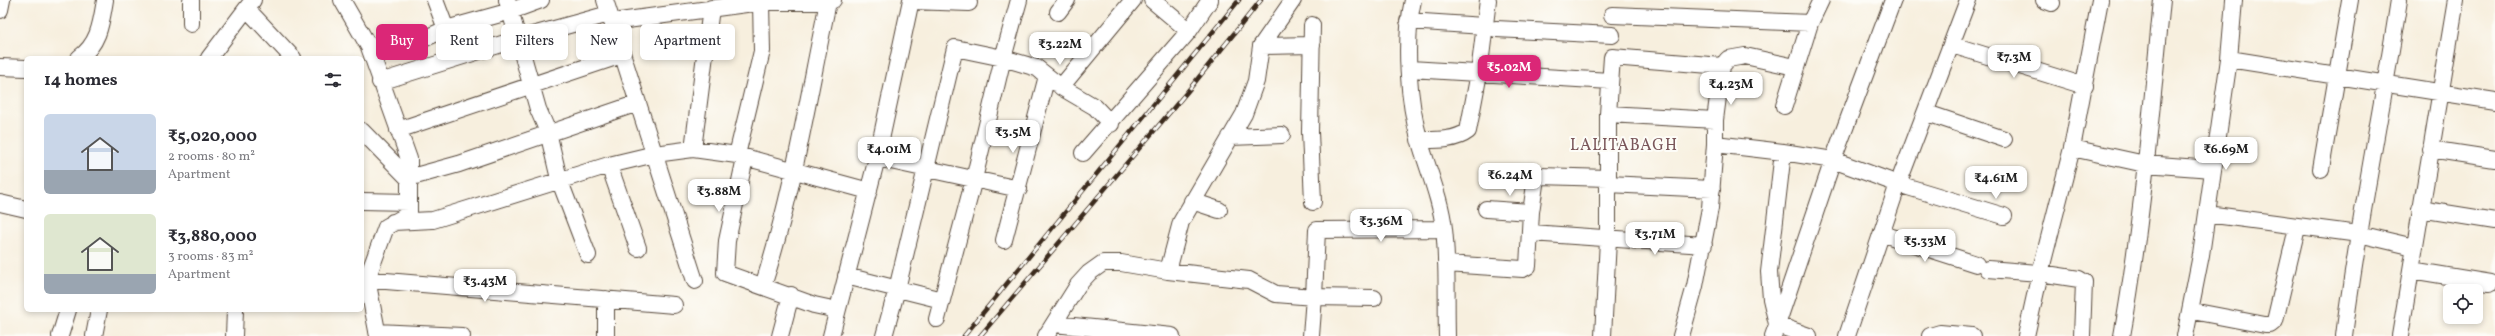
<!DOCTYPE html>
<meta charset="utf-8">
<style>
:root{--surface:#fff;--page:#f7f7f7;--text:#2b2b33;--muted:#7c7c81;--accent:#db2777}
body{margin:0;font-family:Vollkorn,serif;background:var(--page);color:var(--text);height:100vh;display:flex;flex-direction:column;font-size:15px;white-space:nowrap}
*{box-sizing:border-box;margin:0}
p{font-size:13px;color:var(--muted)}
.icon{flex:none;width:22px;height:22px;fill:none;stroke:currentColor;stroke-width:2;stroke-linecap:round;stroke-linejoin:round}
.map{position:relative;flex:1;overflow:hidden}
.drawer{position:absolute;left:24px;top:56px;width:340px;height:256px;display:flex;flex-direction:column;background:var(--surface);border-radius:6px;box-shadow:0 2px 6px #0003}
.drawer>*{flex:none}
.top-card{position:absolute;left:376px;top:24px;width:380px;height:36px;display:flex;gap:8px}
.fabs{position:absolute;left:2443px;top:284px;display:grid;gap:8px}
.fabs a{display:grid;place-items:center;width:40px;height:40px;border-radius:6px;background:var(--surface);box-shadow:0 2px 6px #0003;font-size:20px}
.price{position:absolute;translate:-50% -34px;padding:0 9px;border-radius:8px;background:#fff;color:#222;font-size:13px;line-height:26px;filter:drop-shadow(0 1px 2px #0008)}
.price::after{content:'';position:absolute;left:50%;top:24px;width:12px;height:9px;margin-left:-6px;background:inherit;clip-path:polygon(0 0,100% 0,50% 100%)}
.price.active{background:var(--accent);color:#fff}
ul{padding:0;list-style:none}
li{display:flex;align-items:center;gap:12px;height:100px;padding:0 20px}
li span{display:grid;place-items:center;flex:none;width:112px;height:80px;border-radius:6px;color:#555}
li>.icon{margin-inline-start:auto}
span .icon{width:48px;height:48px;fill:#fffc;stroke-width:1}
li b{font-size:17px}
h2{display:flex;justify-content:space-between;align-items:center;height:48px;padding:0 20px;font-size:17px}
.tag{padding:0 14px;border-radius:6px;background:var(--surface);box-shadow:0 2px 6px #0003;font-size:14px;line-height:36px}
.tag.active{background:var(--accent);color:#fff}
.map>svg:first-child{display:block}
</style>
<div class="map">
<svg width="2495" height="336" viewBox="0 0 2495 336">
<rect width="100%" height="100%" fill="#fdfcf7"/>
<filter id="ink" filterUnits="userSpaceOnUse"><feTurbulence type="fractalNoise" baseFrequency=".025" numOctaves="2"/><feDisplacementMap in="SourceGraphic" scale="8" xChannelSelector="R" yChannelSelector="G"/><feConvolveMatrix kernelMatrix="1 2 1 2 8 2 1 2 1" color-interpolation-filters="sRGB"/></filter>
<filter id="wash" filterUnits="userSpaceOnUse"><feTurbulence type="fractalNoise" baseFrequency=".012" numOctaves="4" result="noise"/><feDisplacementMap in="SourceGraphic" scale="16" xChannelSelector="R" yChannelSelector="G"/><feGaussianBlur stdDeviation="0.9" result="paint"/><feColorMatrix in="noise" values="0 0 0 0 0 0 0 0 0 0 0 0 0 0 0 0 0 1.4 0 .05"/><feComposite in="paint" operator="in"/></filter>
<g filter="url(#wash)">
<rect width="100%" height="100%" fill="#f7efde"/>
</g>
<g filter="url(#ink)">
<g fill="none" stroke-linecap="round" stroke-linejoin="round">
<defs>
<path id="minor" d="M191,0V24
M342,0L369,47L409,159V214L386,227L367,279L378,336
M435,0L446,29
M507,0L538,109L548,132L559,179L588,255
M605,0L695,281
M1019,0L1003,58L1037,68L1056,83
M1152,0L1189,31
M1413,0C1404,40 1408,102 1420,142C1428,170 1441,200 1444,229C1448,264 1446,301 1447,336
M2044,0L2052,3
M911,1L969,3
M247,9L293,58
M0,10L2,0
M1058,12L1067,0
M1612,15L1810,23
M1408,21L1484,26
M612,22L761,2H828L833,0
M1312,25L1310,132L1313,202
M1496,29L1612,35
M1952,45L2085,86
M1261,46L1312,45
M369,47L421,40L446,29L511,11L541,0
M79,58C99,43 101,24 105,0
M209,58L253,0
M2229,59L2495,101
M0,67L26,68
M1410,69L1610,81
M380,82L518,39L609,14
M1784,106L1810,23L1821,0
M1927,113L2004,139
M1608,114L1715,120
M1111,124L1095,107L1061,87L1133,0
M398,130L622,55
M362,131L408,178L459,164L638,103
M1230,137L1282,135
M1419,140C1435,140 1455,141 1468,131L1479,73L1488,0
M1715,144V120L1722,66
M2072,148L2145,164L2212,169
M693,149L711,8
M2430,149L2495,159
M1083,153L1189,31L1210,0
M737,155L762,51L761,2
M745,158L727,241L725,273L814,305L837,310
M877,158L1019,189
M609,165L638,248
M2321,169L2350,0
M1608,184L1712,189
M362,201L409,202
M1192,201L1219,210
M0,203L26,209
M1486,209L1531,212
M2420,209L2495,221
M2207,214L2359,234L2414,247
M393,222L433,220L609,165L655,154L693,149L737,155L869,191
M1531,233L1704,245
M1883,234L1976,264
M1004,240L1047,76
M1446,264L1523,269L1528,266L1531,212L1536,178L1540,176L1608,178
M1988,269L2040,273L2026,336
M2411,270L2490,283
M1168,271L1181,222L1244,114L1256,81L1261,46L1293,0
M846,276L942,300
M362,279L674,305
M763,286C793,194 808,97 828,2
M1374,298L1314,297L1317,230L1444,229
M606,299V336
M2192,311L2265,325H2270L2275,321L2297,228
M1054,324L1172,336
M1777,324L1771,299L1769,272L1783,152
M1777,325L1833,160L1893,0
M377,332L462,336
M60,336L68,310
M94,336L99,310
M234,336L235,310
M780,336L791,295
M831,336L877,158L911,0
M884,336L897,289L955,48L1003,58L974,179L937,319
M1046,336L1078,285L1089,273L1103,263H1121L1168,271L1249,280L1276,294L1314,297L1311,336
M1603,336L1608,240V114L1612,57L1722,66L1728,59L1745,56L1795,67
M1681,336L1695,286L1710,208L1715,144L1783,152L1833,160L1898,184L2004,216
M1773,336L1777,325L1809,336
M1847,336L1898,184L1968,0
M1930,336L1940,333L1972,336
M2082,336L2084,282L2079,279L2040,273L2072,148L2100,0
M2122,336C2142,225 2151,112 2162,0
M2185,336L2201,255L2229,59L2234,0
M2344,336C2358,223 2382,112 2399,0
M2400,336L2456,0"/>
</defs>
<use href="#minor" stroke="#57483b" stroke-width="18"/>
<use href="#minor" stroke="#fff" stroke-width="16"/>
<defs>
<path id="rail" d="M964,336L1239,0
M980,336L1187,92L1261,0"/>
</defs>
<use href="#rail" stroke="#3b2a1e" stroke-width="4.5"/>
<use href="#rail" stroke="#fdfcf7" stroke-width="3" stroke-dasharray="9" stroke-linecap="butt"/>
</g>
</g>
<g text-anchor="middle" stroke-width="4" stroke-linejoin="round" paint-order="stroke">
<g font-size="16" letter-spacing="1" fill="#7a565a" stroke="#fdfcf7">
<text x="1624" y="150">LALITABAGH</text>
</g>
</g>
</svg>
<div class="fabs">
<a><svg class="icon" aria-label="locate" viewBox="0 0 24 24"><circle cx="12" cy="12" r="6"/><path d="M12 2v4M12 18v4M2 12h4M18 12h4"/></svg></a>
</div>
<b class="price" style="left:1060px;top:66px">₹3.22M</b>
<b class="price" style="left:2014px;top:79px">₹7.3M</b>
<b class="price active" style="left:1509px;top:89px">₹5.02M</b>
<b class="price" style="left:1731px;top:106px">₹4.23M</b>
<b class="price" style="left:1013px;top:154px">₹3.5M</b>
<b class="price" style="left:889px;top:171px">₹4.01M</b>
<b class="price" style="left:2226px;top:171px">₹6.69M</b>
<b class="price" style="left:1510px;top:197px">₹6.24M</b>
<b class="price" style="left:1996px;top:200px">₹4.61M</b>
<b class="price" style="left:719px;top:213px">₹3.88M</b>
<b class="price" style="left:1381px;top:243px">₹3.36M</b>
<b class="price" style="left:1655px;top:256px">₹3.71M</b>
<b class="price" style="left:1925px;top:263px">₹5.33M</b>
<b class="price" style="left:485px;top:303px">₹3.43M</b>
<div class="top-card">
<a class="tag active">Buy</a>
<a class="tag">Rent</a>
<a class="tag">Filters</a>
<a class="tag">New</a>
<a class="tag">Apartment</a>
</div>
<section class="drawer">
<h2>14 homes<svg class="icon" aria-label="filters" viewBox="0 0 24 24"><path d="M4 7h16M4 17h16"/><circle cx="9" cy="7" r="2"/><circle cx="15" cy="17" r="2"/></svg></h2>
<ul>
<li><span style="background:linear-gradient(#c9d6e8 70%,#9aa5b1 0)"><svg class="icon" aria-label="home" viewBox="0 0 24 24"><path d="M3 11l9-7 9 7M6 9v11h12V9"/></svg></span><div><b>₹5,020,000</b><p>2 rooms · 80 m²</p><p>Apartment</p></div></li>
<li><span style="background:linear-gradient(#dfe7d0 75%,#9aa5b1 0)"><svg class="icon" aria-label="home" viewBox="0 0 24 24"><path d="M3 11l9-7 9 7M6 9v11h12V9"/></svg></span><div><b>₹3,880,000</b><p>3 rooms · 83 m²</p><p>Apartment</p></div></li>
</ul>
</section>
</div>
